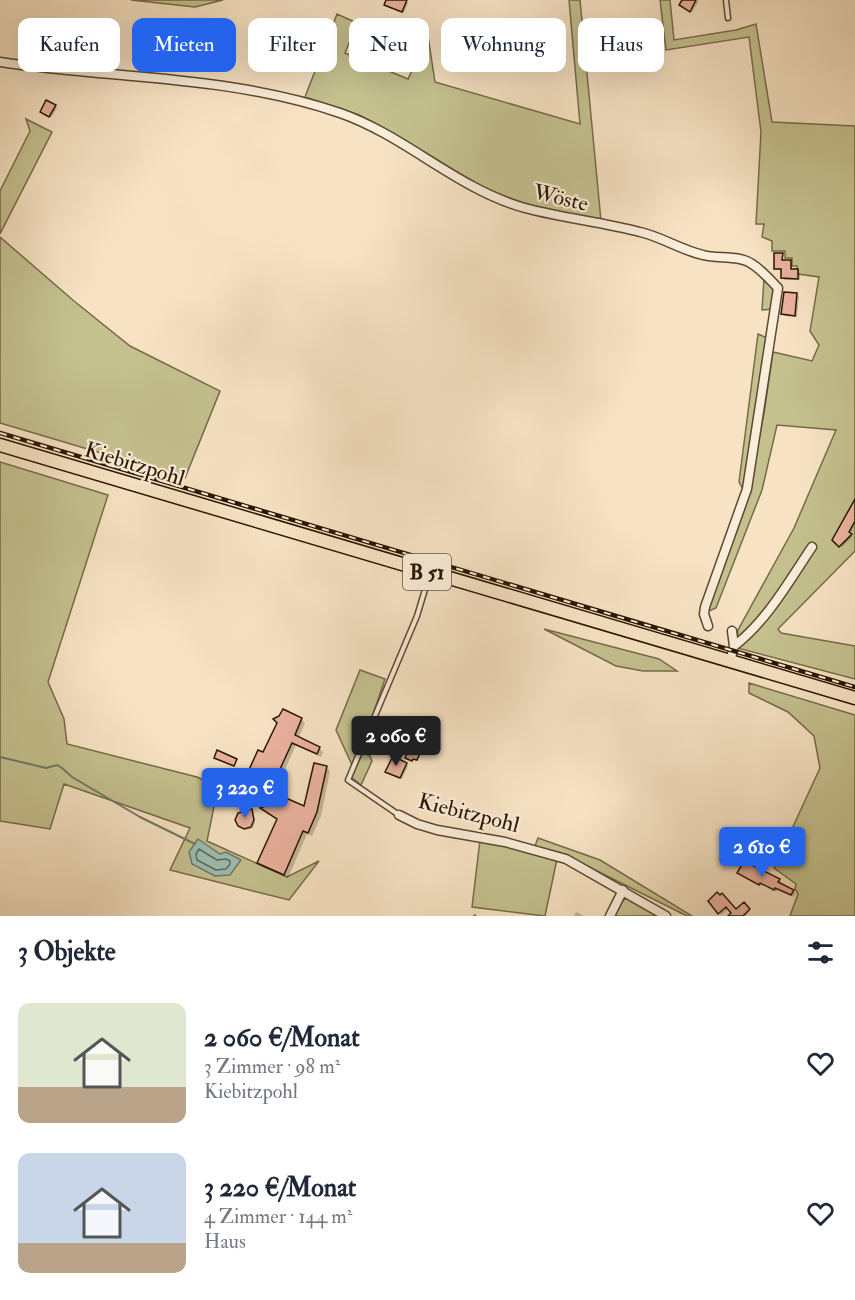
<!DOCTYPE html>
<html lang="de">
<meta charset="utf-8">
<style>
:root{--surface:#fff;--page:#f6f6f7;--text:#1f2937;--muted:#747a83;--accent:#2563eb}
body{margin:0;font-family:"IM FELL Double Pica",serif;background:var(--page);color:var(--text);height:100vh;display:flex;flex-direction:column;font-size:22px;white-space:nowrap}
*{box-sizing:border-box;margin:0}
p{font-size:20px;color:var(--muted)}
.icon{flex:none;width:33px;height:33px;fill:none;stroke:currentColor;stroke-width:2;stroke-linecap:round;stroke-linejoin:round}
.map{position:relative;height:916px;overflow:hidden}
.side{display:flex;flex-direction:column;background:var(--surface);flex:1}
.side>*{flex:none}
.banner{position:absolute;left:18px;top:18px;width:819px;height:54px;display:flex;gap:12px}
.price{position:absolute;translate:-50% -51px;padding:0 14px;border-radius:6px;background:var(--accent);color:#fff;font-size:20px;line-height:39px;filter:drop-shadow(0 2px 3px #0008)}
.price::after{content:'';position:absolute;left:50%;top:36px;width:18px;height:14px;margin-left:-9px;background:inherit;clip-path:polygon(0 0,100% 0,50% 100%)}
.price.current{background:#222;color:#fff}
ul{padding:0;list-style:none}
li{display:flex;align-items:center;gap:18px;height:150px;padding:0 18px}
li span{display:grid;place-items:center;flex:none;width:168px;height:120px;border-radius:12px;color:#555}
li>.icon{margin-inline-start:auto}
span .icon{width:72px;height:72px;fill:#fffc;stroke-width:1}
li b{font-size:26px}
h2{display:flex;justify-content:space-between;align-items:center;height:72px;padding:0 18px;font-size:26px}
.chip{padding:0 21px;border-radius:12px;background:var(--surface);box-shadow:0 6px 24px #0002;font-size:21px;line-height:54px}
.chip.current{background:var(--accent);color:#fff}
.map>svg:first-child{display:block}
</style>
<div class="map">
<svg width="855" height="916" viewBox="0 0 855 916">
<rect width="100%" height="100%" fill="#f7e3c4"/>
<filter id="stains"><feTurbulence type="fractalNoise" baseFrequency=".00333" numOctaves="4"/><feColorMatrix values="0 0 0 0 .2 0 0 0 0 .09 0 0 0 0 .02 0 0 0 .5 -.17"/></filter>
<radialGradient id="worn" r=".72"><stop offset=".6" stop-color="#630" stop-opacity="0"/><stop offset="1" stop-color="#630" stop-opacity=".3"/></radialGradient>
<path fill="#c4c18f" stroke="#766b48" stroke-width="1.5" d="M131,0H223L195,7Z
M569,0H580L601,221L518,202L473,183L384,129L359,115L305,97L337,14L357,23L345,53L408,79L428,36L435,82L580,124Z
M660,0H670L674,40L736,30L756,24L772,122L855,126V551L778,629L781,633L855,646V679L737,648L738,630L794,528L836,430L777,425L762,490L716,608L709,611L710,600L749,490L764,413L773,352L812,361L819,345L810,331L819,277L798,274L797,266H792V258H785V251H772V241L762,237L764,224H756L761,132L749,37L666,50Z
M26,119L52,132L0,234V191L30,131Z
M0,237L74,301L130,346L220,391L185,478L0,423Z
M764,279L776,291L773,309L762,310Z
M758,334L767,338L743,489L739,482Z
M0,462L108,495L48,682L64,719L67,744L197,777L218,787L207,841L287,877L319,861L289,900L170,870L190,828L64,784L50,829L0,821Z
M544,629L659,659L677,671H643L616,666Z
M360,670L385,679L368,729L352,765L336,730Z
M749,683L855,715V916H790L798,894L795,889L796,884L774,868L820,768L814,736L788,712L749,693Z
M363,752L370,756L372,761L361,785L351,777Z
M538,838L600,860L692,916H687L569,857L535,846Z
M480,840L557,859L545,916L472,907Z
M630,898L660,916H614L622,900Z"/>
<path fill="#9dbeb3" stroke="#6f7a6b" stroke-width="1.5" d="M198,839L220,854L226,852L241,860L230,875L215,876L192,864L189,852Z"/>
<path fill="#0003" d="M388,0L406,2L408,3L404,13L388,7L386,5Z
M684,0L699,1L692,12L683,7Z
M380,29L420,47L411,72L373,58L370,55Z
M55,106L57,108L51,118L43,113Z
M782,255L784,262L792,263V271L800,273V280H784L783,271L775,269Z
M797,294L799,296L797,317L785,316L783,314Z
M855,502V525L850,534L852,537L842,547L834,540Z
M301,719L305,723L298,739L319,748L323,752L321,757L296,745L274,794L305,808L326,767L330,771L321,816L312,836L307,834L288,878L263,867L259,863L278,820L262,808L243,799L239,795L264,754Z
M406,764L408,766L402,779L389,773Z
M251,811L255,823L253,828L247,830L239,826Z
M739,873L779,880L782,882L780,885L796,893L794,897L778,889L776,892L763,884L762,886Z
M710,901L736,911L744,904L750,911L745,916H736L729,908L721,915Z
M576,912L584,916H574Z"/>
<g fill="none" stroke-linecap="round" stroke-linejoin="round">
<path stroke="#636a5a" stroke-width="1.5" d="M199,849L217,860L226,859L230,861V864L226,869L216,870L197,860L196,854Z"/>
<path stroke="#6f7a6b" stroke-width="2" d="M0,757L46,768L57,765L62,768L72,777L140,817L195,844
M474,916L475,915"/>
</g>
<path fill="#ebb3a0" stroke="#291500" stroke-width="1.5" d="M386,0H407L402,12L384,5Z
M682,0H696L690,12L679,5Z
M379,27L418,43L408,70L368,56Z
M46,100L56,105L49,117L40,112Z
M774,253H783L782,260H791V269H798V279L781,278V269H774Z
M784,292L797,293L795,316L781,314Z
M855,499V521L849,532L852,534L839,547L832,540Z
M283,709L302,718L295,735L320,747L317,754L292,743L270,791L304,806L314,763L327,766L317,812L308,833L303,831L284,875L257,863L277,819L260,808L263,807L237,796L258,750L263,752L277,723L273,719L279,716Z
M409,748L420,753L417,760L413,759L412,761L405,758Z
M217,750L237,759L234,766L214,758Z
M393,756L407,763L400,778L385,772Z
M252,809L254,820L251,827L244,829L238,826L235,820L238,813Z
M744,861L780,879L778,882L794,890L791,895L775,888L774,890L760,883L759,885L737,873Z
M717,892L720,895L722,893L736,909L744,902L750,909L743,916H728L731,913L726,907L718,914L708,901Z"/>
<g fill="none" stroke-linecap="round" stroke-linejoin="round">
<defs>
<path id="service" d="M726,0L728,18
M399,815L348,780L417,616L430,573"/>
<path id="minor" d="M0,62C113,79 230,75 340,113C406,136 457,189 525,208C562,218 602,222 640,232C662,237 681,250 703,255C718,259 740,255 752,264C762,270 770,280 778,288L747,489L705,607L704,614L708,626
M734,646C767,621 789,581 812,547
M730,662L734,646L732,631
M399,815L417,824L437,830L505,842L566,859L666,916
M610,916L623,890"/>
<path id="primary" d="M0,445L855,698"/>
</defs>
<use href="#service" stroke="#5c4831" stroke-width="7"/>
<use href="#minor" stroke="#5c4831" stroke-width="11"/>
<use href="#primary" stroke="#291500" stroke-width="15"/>
<use href="#service" stroke="#faedd9" stroke-width="4"/>
<use href="#minor" stroke="#faedd9" stroke-width="8"/>
<use href="#primary" stroke="#f7e3c4" stroke-width="12"/>
<defs>
<path id="rail" d="M0,433L855,687"/>
</defs>
<use href="#rail" stroke="#291500" stroke-width="4.5"/>
<use href="#rail" stroke="#faedd9" stroke-width="2" stroke-dasharray="7" stroke-linecap="butt"/>
</g>
<g text-anchor="middle" stroke-width="4.5" stroke-linejoin="round" paint-order="stroke">
<rect fill="#faedd9" stroke="#685641" stroke-width="1.5" x="403" y="554" width="48" height="36" rx="4.5"/>
<g font-size="21" font-weight="bold" fill="#291500">
<text x="427" y="579">B 51</text>
</g>
<g font-size="22" fill="#291500" stroke="#faedd9">
<text transform="translate(561 197) rotate(13)" y="8">Wöste</text>
<text transform="translate(135 463) rotate(17)" y="8">Kiebitzpohl</text>
<text transform="translate(469 812) rotate(14)" y="8">Kiebitzpohl</text>
</g>
</g>
<rect width="100%" height="100%" filter="url(#stains)"/>
<rect width="100%" height="100%" fill="url(#worn)"/>
</svg>
<b class="price current" style="left:396px;top:767px">2 060 €</b>
<b class="price" style="left:245px;top:819px">3 220 €</b>
<b class="price" style="left:762px;top:878px">2 610 €</b>
<div class="banner">
<a class="chip">Kaufen</a>
<a class="chip current">Mieten</a>
<a class="chip">Filter</a>
<a class="chip">Neu</a>
<a class="chip">Wohnung</a>
<a class="chip">Haus</a>
</div>
</div>
<section class="side">
<h2>3 Objekte<svg class="icon" aria-label="filters" viewBox="0 0 24 24"><path d="M4 7h16M4 17h16"/><circle cx="9" cy="7" r="2"/><circle cx="15" cy="17" r="2"/></svg></h2>
<ul>
<li><span style="background:linear-gradient(#dfe7d0 70%,#b9a48a 0)"><svg class="icon" aria-label="home" viewBox="0 0 24 24"><path d="M3 11l9-7 9 7M6 9v11h12V9"/></svg></span><div><b>2 060 €/Monat</b><p>3 Zimmer · 98 m²</p><p>Kiebitzpohl</p></div><svg class="icon" aria-label="heart" viewBox="0 0 24 24"><path d="M12 20l-8-8c-3-5 5-10 8-4 3-6 11-1 8 4z"/></svg></li>
<li><span style="background:linear-gradient(#c9d6e8 75%,#b9a48a 0)"><svg class="icon" aria-label="home" viewBox="0 0 24 24"><path d="M3 11l9-7 9 7M6 9v11h12V9"/></svg></span><div><b>3 220 €/Monat</b><p>4 Zimmer · 144 m²</p><p>Haus</p></div><svg class="icon" aria-label="heart" viewBox="0 0 24 24"><path d="M12 20l-8-8c-3-5 5-10 8-4 3-6 11-1 8 4z"/></svg></li>
</ul>
</section>
